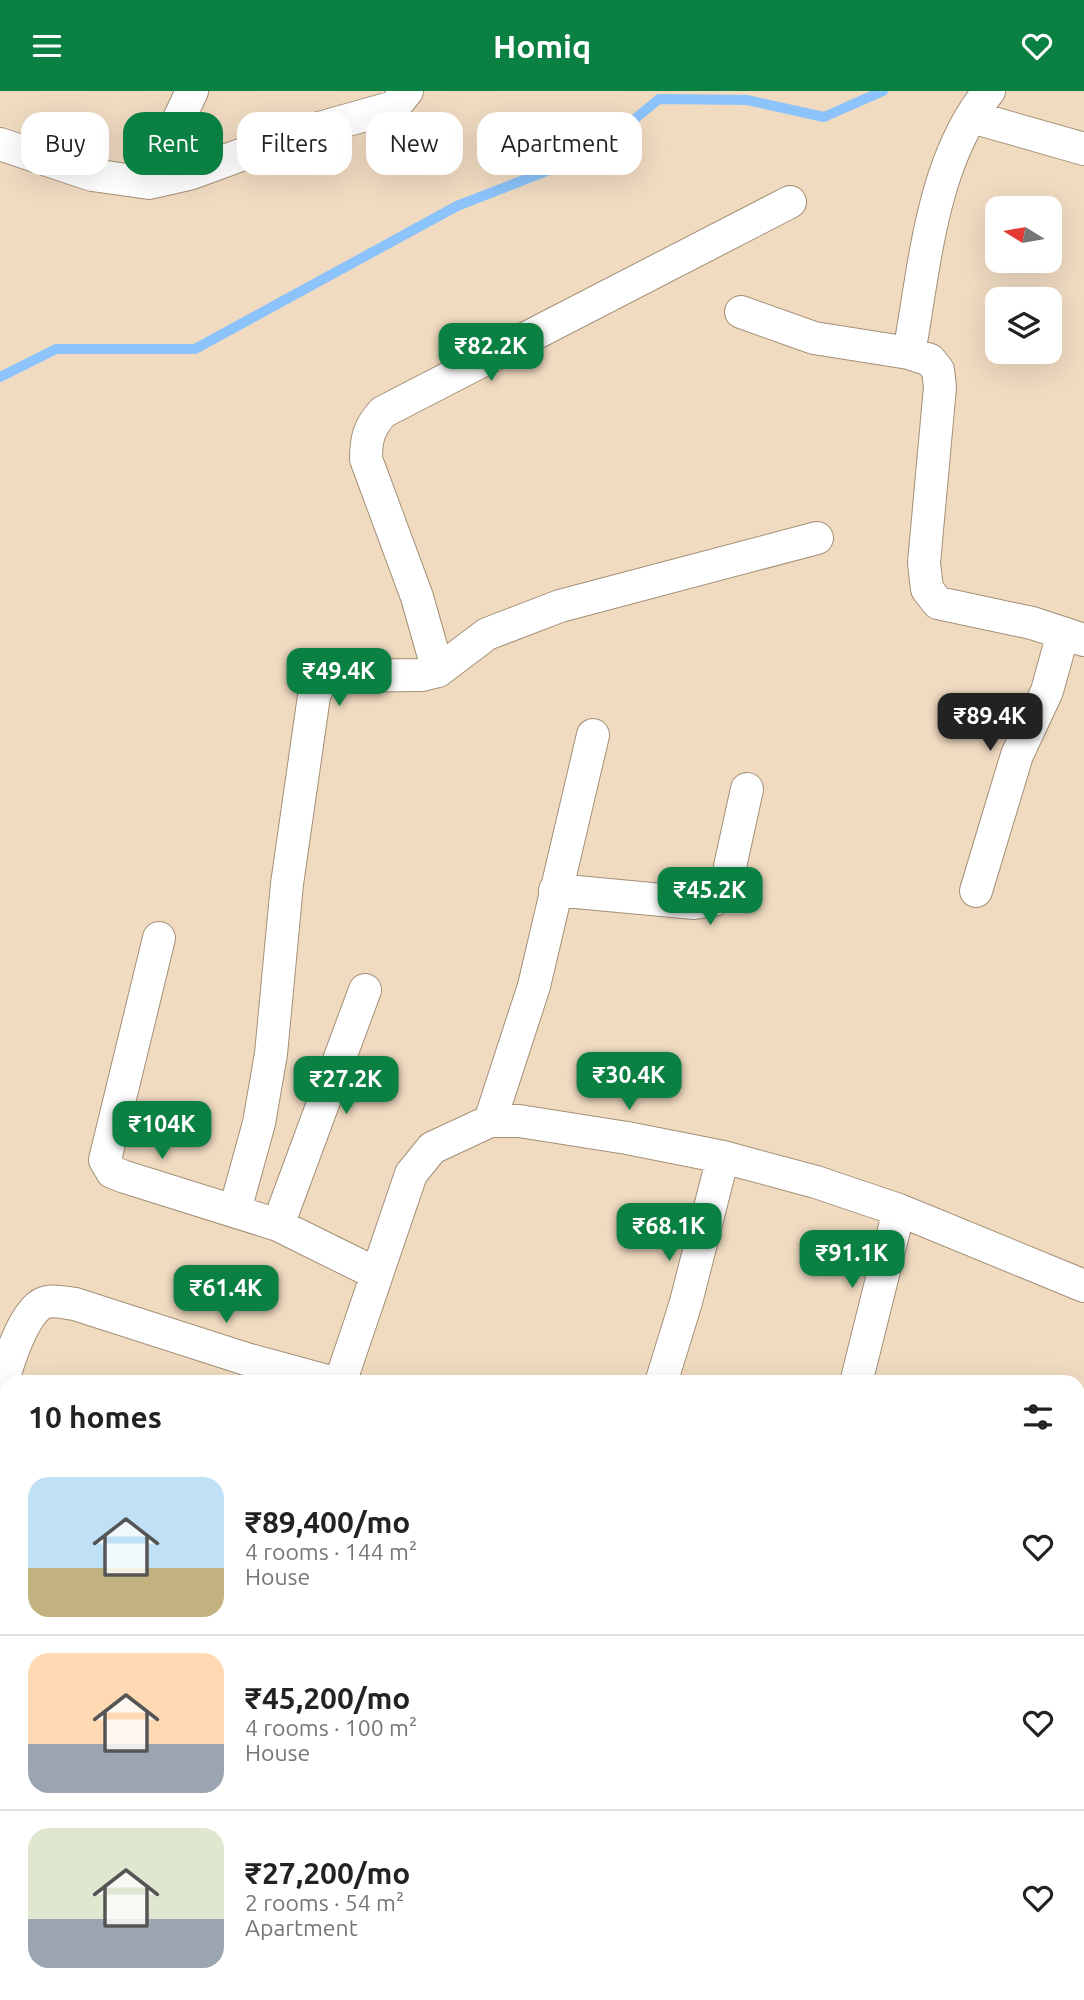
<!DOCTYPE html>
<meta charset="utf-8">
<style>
:root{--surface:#fff;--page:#f2f2f2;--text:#222;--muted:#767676;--line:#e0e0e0;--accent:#0b8043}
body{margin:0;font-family:Ubuntu,sans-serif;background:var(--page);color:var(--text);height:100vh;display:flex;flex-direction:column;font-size:26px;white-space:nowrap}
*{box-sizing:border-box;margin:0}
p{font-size:23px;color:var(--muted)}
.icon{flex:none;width:38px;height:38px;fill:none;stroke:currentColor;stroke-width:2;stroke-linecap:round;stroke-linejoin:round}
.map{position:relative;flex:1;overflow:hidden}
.panel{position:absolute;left:0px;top:1284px;width:1085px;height:625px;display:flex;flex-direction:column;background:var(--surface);border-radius:21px 21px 0 0;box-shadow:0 7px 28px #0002}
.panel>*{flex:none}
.hud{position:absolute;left:21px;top:21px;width:700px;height:63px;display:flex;gap:14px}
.needle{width:46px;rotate:281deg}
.buttons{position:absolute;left:985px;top:105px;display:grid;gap:14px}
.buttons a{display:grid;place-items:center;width:77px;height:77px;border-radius:14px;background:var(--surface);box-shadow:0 7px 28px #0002;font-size:35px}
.price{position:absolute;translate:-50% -60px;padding:0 16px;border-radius:14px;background:var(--accent);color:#fff;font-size:23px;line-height:46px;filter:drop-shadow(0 2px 4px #0008)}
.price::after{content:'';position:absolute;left:50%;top:42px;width:21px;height:16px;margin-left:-10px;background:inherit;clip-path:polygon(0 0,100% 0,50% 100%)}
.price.current{background:#222;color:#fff}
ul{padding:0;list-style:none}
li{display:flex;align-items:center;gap:21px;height:175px;padding:0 28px}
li+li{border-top:2px solid var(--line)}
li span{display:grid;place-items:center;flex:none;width:196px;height:140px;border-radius:21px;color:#555}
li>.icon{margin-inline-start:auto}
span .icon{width:84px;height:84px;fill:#fffc;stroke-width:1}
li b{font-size:30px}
h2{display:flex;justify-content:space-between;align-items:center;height:84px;padding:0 28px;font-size:30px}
.chip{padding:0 24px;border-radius:21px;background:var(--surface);box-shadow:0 7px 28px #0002;font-size:24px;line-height:63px}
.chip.current{background:var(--accent);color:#fff}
header{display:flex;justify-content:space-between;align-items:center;height:91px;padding:0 28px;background:var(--accent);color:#fff;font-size:32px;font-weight:700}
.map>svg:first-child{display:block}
</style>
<header><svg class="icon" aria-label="menu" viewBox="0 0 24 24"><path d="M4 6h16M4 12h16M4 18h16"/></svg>Homiq<svg class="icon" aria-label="heart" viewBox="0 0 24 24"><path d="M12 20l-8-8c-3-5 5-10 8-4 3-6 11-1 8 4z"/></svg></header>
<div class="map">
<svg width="1084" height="1909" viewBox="0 0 1084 1909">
<rect width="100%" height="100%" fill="#f0dbc1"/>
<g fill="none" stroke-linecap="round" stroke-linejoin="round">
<path stroke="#8cc3fa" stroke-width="10" d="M0,286L56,258H195L457,115L593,62L659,8L747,9L824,26L883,0"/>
<defs>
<path id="street" d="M972,26L1084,58
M0,53L92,84L149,92L189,83L298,43L394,16L407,0
M149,92L192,0
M741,221L814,247L909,262L930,269L938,279L940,296L924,472L927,498L938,512L1032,532L1084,549
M909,262C925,175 931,71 989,0
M438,580L417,506L366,368C366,348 369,336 383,321L790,111
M555,799L694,812L714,809L726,794L747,698
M976,800L1017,664L1047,600L1063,542
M159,847L105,1069L112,1081L125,1086L278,1134L377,1183
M490,1030L534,895L593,644
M235,1119L259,1032L271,963L287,793L314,605L320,591L328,585L422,584L438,580L487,543L560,515L817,447
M278,1134L365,899
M340,1292L411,1083L432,1057L490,1030H519L627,1047L723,1066L816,1091L899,1119L1084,1195
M661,1292L686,1211L723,1066
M856,1292L899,1119
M0,1301C5,1281 24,1214 47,1211C55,1209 66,1212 75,1213L246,1268L334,1292
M0,1688L7,1673
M0,1891L7,1894
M32,1902L51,1909
M97,1909L99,1902
M225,1909L227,1902
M419,1909L422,1902
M737,1909L739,1902
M893,1909L895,1902"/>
</defs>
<use href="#street" stroke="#a39077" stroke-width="34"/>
<use href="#street" stroke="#fff" stroke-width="32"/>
</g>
</svg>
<div class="buttons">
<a><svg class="needle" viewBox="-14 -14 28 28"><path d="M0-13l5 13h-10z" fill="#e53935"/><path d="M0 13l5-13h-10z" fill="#767676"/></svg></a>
<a><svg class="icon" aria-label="layers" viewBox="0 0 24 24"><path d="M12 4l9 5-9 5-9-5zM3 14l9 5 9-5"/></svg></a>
</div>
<b class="price" style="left:491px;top:292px">₹82.2K</b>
<b class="price" style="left:339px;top:617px">₹49.4K</b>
<b class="price current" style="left:990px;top:662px">₹89.4K</b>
<b class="price" style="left:710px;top:836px">₹45.2K</b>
<b class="price" style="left:629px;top:1021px">₹30.4K</b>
<b class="price" style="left:346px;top:1025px">₹27.2K</b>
<b class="price" style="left:162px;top:1070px">₹104K</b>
<b class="price" style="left:669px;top:1172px">₹68.1K</b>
<b class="price" style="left:852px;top:1199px">₹91.1K</b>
<b class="price" style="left:226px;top:1234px">₹61.4K</b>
<div class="hud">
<a class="chip">Buy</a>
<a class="chip current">Rent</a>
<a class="chip">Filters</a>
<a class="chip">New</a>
<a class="chip">Apartment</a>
</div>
<section class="panel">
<h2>10 homes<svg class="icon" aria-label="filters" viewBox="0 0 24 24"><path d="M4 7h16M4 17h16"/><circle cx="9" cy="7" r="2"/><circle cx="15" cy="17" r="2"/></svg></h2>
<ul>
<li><span style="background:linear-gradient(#bfe0f5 65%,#c2b280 0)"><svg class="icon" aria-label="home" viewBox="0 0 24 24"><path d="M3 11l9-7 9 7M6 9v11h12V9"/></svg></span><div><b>₹89,400/mo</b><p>4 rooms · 144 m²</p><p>House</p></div><svg class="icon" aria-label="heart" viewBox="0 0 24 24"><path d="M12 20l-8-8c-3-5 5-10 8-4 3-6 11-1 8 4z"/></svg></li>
<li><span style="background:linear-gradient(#ffd9b3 65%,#9aa5b1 0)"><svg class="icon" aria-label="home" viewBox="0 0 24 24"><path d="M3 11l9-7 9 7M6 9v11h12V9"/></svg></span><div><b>₹45,200/mo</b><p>4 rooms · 100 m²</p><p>House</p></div><svg class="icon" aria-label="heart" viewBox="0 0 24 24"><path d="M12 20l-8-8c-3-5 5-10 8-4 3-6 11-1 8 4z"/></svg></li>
<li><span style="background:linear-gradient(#dfe7d0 65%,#9aa5b1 0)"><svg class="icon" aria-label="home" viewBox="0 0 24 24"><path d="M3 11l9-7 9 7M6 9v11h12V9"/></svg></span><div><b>₹27,200/mo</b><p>2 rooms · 54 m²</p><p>Apartment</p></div><svg class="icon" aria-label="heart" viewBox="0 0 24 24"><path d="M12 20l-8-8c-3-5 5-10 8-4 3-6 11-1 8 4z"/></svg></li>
</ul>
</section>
</div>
